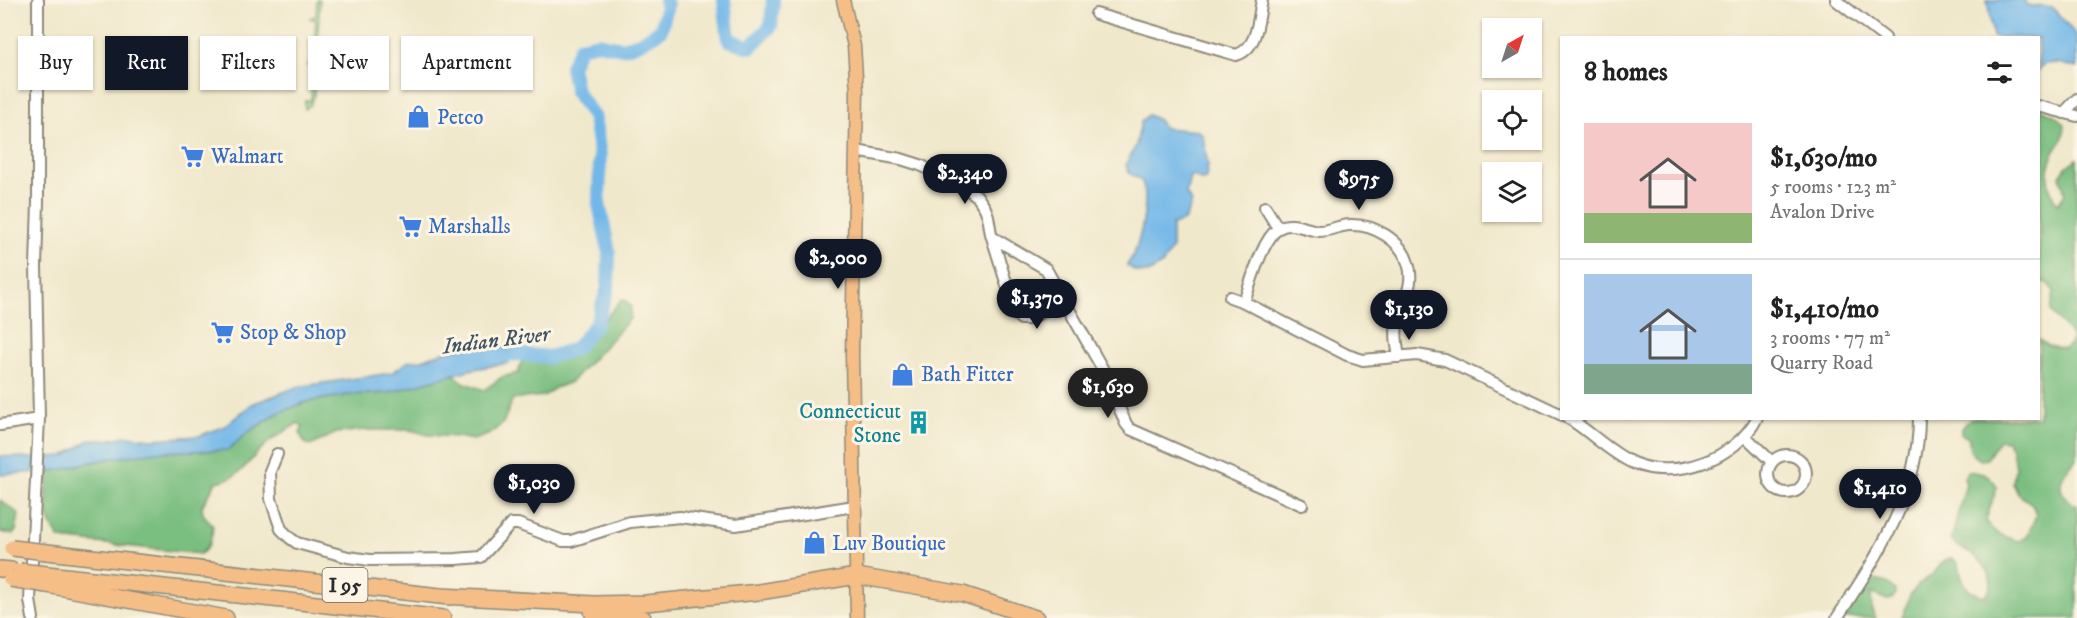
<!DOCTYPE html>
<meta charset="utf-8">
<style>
:root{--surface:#fff;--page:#f6f6f6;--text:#222;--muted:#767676;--line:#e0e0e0;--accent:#111827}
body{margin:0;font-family:"IM FELL DW Pica",serif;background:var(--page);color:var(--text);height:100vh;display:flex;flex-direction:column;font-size:22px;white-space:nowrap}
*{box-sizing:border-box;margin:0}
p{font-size:20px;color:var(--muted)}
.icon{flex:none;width:33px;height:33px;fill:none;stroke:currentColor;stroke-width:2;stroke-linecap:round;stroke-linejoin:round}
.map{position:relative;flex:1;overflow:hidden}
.drawer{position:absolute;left:1560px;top:36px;width:480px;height:384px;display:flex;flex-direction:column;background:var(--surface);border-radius:0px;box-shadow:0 2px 4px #0004}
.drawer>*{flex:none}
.hud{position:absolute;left:18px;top:36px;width:570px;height:54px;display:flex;gap:12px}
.needle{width:39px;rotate:39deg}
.tools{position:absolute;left:1482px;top:18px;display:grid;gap:12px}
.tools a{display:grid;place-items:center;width:60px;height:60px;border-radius:0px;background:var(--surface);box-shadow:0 2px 4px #0004;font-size:30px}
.price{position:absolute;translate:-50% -51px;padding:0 14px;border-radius:21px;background:var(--accent);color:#fff;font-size:20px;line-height:39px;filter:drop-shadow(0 2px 3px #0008)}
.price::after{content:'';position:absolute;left:50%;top:36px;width:18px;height:14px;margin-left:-9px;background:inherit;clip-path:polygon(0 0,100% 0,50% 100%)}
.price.on{background:#222;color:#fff}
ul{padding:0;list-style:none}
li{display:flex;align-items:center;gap:18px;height:150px;padding:0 24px}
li+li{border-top:2px solid var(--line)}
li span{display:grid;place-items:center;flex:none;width:168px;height:120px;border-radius:0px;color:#555}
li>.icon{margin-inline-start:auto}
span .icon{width:72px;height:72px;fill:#fffc;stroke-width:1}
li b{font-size:26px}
h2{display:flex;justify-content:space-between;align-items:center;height:72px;padding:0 24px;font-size:26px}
.chip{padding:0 21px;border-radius:0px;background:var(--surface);box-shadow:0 2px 4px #0004;font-size:21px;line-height:54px}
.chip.on{background:var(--accent);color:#fff}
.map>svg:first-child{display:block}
</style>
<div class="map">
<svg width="2077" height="618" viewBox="0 0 2077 618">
<rect width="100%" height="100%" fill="#fcf5e5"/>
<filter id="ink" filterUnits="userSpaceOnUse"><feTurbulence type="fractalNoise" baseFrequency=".0167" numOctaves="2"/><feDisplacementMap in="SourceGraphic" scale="12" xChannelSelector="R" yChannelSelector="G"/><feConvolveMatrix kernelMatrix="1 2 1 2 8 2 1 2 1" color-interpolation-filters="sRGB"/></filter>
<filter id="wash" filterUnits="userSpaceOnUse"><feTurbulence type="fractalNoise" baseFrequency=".008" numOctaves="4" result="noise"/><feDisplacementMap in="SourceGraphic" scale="24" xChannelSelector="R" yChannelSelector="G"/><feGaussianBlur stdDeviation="1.35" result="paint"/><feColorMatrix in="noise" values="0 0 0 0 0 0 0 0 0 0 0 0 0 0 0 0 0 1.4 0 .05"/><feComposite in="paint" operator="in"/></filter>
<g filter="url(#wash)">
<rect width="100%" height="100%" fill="#f0e8cb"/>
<path fill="#98df98" stroke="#628562" stroke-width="1.5" d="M317,0H320L314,96L310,105L305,109V101L311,100L313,67L307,65L313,63L316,20L310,18L316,16Z"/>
<path fill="#7abe80" stroke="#527456" stroke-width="1.5" d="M2039,108L2054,115L2065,124C2065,142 2057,144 2051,159C2045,173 2048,192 2058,204L2065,194L2060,176L2067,166L2077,159V459C2061,474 2052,490 2074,505L2077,504V618H1902L1910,595L1919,584L1932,575L1945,560L1951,558C1968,565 1952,590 1985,596C2000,579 1983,560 1967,551C1960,547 1956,546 1951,540L1966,483L1964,478L1967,472C1979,471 1992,475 1997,487L1986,520C1991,533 2006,537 2018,541L2027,537L2036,515L2032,504L2018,494L2013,483L2015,468L2012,449L2007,441L1999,440L1987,459L1981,460C1969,453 1970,451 1969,438L1961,434V428L1970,419L2038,418L2039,340L2048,346L2064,349L2070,345L2072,338C2068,329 2057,320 2051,311L2054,291L2047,283L2039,281Z
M621,300L626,301L631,306L630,319L571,382L555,388L544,396L513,399L503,423L490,434L473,440L458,437L429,435L410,430H365L336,433L310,446L304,442L300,434L303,426L298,423C288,429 278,435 269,442C251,456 241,480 216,482L202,506L203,514L213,526C212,537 210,548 200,554L60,539C42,516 47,498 48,472L113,458L157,452L228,450L247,433L276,414L306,402L348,395L388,393L454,374L463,382L484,390L502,377L518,373L522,361L527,352L545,351L571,353C591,339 605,318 621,300Z
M0,500L19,514L16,531L13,534L0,532Z
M1875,580L1887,583L1895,590V594L1892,599L1887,600L1871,593L1872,611L1876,618H1845L1868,584Z"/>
<path fill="#72b7e8" stroke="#4e718a" stroke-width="1.5" d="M1987,0H2025L2026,5L2053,8L2077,36V68L2058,63L2044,64L2039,70L2038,38L1993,37Z
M1148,115L1159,120L1164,128L1198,131L1203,136L1208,166L1206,179L1200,180L1194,176H1190L1186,194L1192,202L1184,221L1172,225V248L1163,264L1148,273L1136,272L1127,265C1140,248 1151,198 1141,180L1129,173L1126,165L1136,145L1141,122Z
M487,344L514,349L508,363L469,370L388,393L348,395L306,402L276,414L247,433L228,450L157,452L113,458L81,464L61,470L0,475V456L30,458L64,456L90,440H107L127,436L152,439L199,436L225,426L252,404L297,387L391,373L409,361L422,360L446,351Z"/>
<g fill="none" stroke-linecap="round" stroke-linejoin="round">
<path stroke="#72b7e8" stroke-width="14" d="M724,0L729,40L750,47L771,26L773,0
M494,357L518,354L549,357L575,349L596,324L608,288L609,252L599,204L600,155L594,118L576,91L571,67L580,47L598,43L622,48L640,43L661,30L667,5L665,0"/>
</g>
</g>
<g filter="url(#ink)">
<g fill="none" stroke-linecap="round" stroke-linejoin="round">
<defs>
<path id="minor" d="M1836,0L1885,38
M1096,14L1236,55C1258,49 1258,19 1262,0
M2038,106L2077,116
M2064,113L2077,99
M856,151L901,159L920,165L962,185L977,196L985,208L988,216L991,234L1016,314L1021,319H1029L1064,300
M1265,207L1278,228
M992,237L1046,269L1102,368L1126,424L1130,429L1302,505
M1230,297L1244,302L1347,355L1363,360L1417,355L1445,360L1562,415
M1244,302C1251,283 1262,239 1279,228C1291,220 1306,230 1319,231C1330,231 1340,225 1350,225C1374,224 1401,240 1408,263C1416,286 1401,303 1397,325C1395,335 1397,346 1399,357
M1568,418C1591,432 1609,452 1633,463C1675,481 1736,459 1757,418
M0,425L39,419
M1745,436L1772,462
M277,454L270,471L271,499L281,529L290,538L297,543L348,557L370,560L456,559L481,557L511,524H518L563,541H571L630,522L680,517L736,525L854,506
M1768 474a19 19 0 1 1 38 0a19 19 0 1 1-38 0Z
M33,618L30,600L39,419L36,266L38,202V0
M1837,618C1877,557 1919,494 1919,418"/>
<path id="major" d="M843,0L854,46L857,92L852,355L857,618"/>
<path id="highway" d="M47,552L449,597
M0,569L11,570
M47,574L443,618
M47,585L226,618
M441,596L594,604L646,603L759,592L857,576L963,594L1036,618
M592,612L643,618"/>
</defs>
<use href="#minor" stroke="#8e8a7b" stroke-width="14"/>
<use href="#major" stroke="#8e8a7b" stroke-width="15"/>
<use href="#highway" stroke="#8e8a7b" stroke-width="18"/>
<use href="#minor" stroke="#fff" stroke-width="10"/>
<use href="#major" stroke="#f6be87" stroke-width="12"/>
<use href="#highway" stroke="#f6be87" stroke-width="15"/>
<defs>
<path id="highway-bridge" d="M12,548L47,552
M20,571L47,574
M11,579L47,585"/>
</defs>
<use href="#highway-bridge" stroke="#8e8a7b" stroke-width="18" stroke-linecap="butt"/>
<use href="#highway-bridge" stroke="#f6be87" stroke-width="15"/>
</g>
</g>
<defs>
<symbol id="shop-bare" viewBox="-9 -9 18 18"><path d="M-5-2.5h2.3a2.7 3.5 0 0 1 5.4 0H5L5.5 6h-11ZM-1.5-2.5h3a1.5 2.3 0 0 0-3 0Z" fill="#3f7fe0" stroke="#fcf5e5" stroke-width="2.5" paint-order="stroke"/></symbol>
<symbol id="supermarket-bare" viewBox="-9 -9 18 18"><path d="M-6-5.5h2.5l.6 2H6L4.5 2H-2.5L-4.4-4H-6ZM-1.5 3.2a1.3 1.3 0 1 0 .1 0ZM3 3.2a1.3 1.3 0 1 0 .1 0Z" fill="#3f7fe0" stroke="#fcf5e5" stroke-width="2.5" paint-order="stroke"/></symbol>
<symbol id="building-bare" viewBox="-9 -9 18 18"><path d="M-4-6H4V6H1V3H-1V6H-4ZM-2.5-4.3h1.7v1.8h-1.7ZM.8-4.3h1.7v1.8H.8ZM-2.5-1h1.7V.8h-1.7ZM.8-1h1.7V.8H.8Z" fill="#0f9aa8" stroke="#fcf5e5" stroke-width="2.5" paint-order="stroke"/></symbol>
</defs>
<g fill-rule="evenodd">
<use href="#shop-bare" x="402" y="100" width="33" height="33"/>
<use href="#supermarket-bare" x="176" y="140" width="33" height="33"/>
<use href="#supermarket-bare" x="394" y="210" width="33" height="33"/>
<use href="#supermarket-bare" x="206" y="316" width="33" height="33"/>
<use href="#shop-bare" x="886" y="358" width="33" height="33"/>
<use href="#building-bare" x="902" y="406" width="33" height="33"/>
<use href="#shop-bare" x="798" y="526" width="33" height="33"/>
</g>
<g text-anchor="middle" stroke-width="6" stroke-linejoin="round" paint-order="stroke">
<rect fill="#fcf5e5" stroke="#6a6863" stroke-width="1.5" x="322.5" y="568" width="45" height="34" rx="4.5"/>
<g font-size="20" font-weight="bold" fill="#2b2b2b">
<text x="345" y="592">I 95</text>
</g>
<g font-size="21" fill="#366cbe" stroke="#fcf5e5" text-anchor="start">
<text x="437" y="124">Petco</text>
<text x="211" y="163">Walmart</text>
<text x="428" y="233">Marshalls</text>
<text x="240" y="339">Stop &amp; Shop</text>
<text x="921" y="381">Bath Fitter</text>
<text x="832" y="550">Luv Boutique</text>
</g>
<g font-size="21" fill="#0d838f" stroke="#fcf5e5" text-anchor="end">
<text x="901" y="418">Connecticut<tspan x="901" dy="24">Stone</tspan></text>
</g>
<g font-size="22" font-style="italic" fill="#405564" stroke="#fcf5e5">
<text transform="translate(496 339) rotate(-7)" y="8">Indian River</text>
</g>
</g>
</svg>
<div class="tools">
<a><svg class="needle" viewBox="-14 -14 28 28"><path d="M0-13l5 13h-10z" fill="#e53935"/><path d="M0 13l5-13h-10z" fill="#767676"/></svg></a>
<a><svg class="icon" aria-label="locate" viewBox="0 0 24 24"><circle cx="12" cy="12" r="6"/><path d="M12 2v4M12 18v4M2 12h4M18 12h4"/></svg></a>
<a><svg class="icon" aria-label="layers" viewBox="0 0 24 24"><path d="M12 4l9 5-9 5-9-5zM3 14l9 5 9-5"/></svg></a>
</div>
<b class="price" style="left:965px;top:205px">$2,340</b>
<b class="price" style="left:1359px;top:211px">$975</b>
<b class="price" style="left:838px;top:290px">$2,000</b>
<b class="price" style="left:1037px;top:330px">$1,370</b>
<b class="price" style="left:1409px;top:341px">$1,130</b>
<b class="price on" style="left:1108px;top:419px">$1,630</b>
<b class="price" style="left:534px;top:515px">$1,030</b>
<b class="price" style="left:1880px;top:520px">$1,410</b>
<div class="hud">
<a class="chip">Buy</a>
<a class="chip on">Rent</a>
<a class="chip">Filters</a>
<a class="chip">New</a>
<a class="chip">Apartment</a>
</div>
<section class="drawer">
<h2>8 homes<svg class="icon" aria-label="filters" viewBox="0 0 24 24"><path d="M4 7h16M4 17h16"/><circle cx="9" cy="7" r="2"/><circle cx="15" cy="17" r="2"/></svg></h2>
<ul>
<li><span style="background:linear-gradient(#f6c9c9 75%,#8fb573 0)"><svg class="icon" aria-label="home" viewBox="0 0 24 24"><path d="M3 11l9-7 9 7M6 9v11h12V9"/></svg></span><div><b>$1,630/mo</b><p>5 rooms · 123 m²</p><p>Avalon Drive</p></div></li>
<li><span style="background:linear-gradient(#a9c7e8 75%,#7fa58c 0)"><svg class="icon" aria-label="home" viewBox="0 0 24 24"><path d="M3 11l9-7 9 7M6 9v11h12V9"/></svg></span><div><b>$1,410/mo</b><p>3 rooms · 77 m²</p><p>Quarry Road</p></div></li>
</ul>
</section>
</div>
